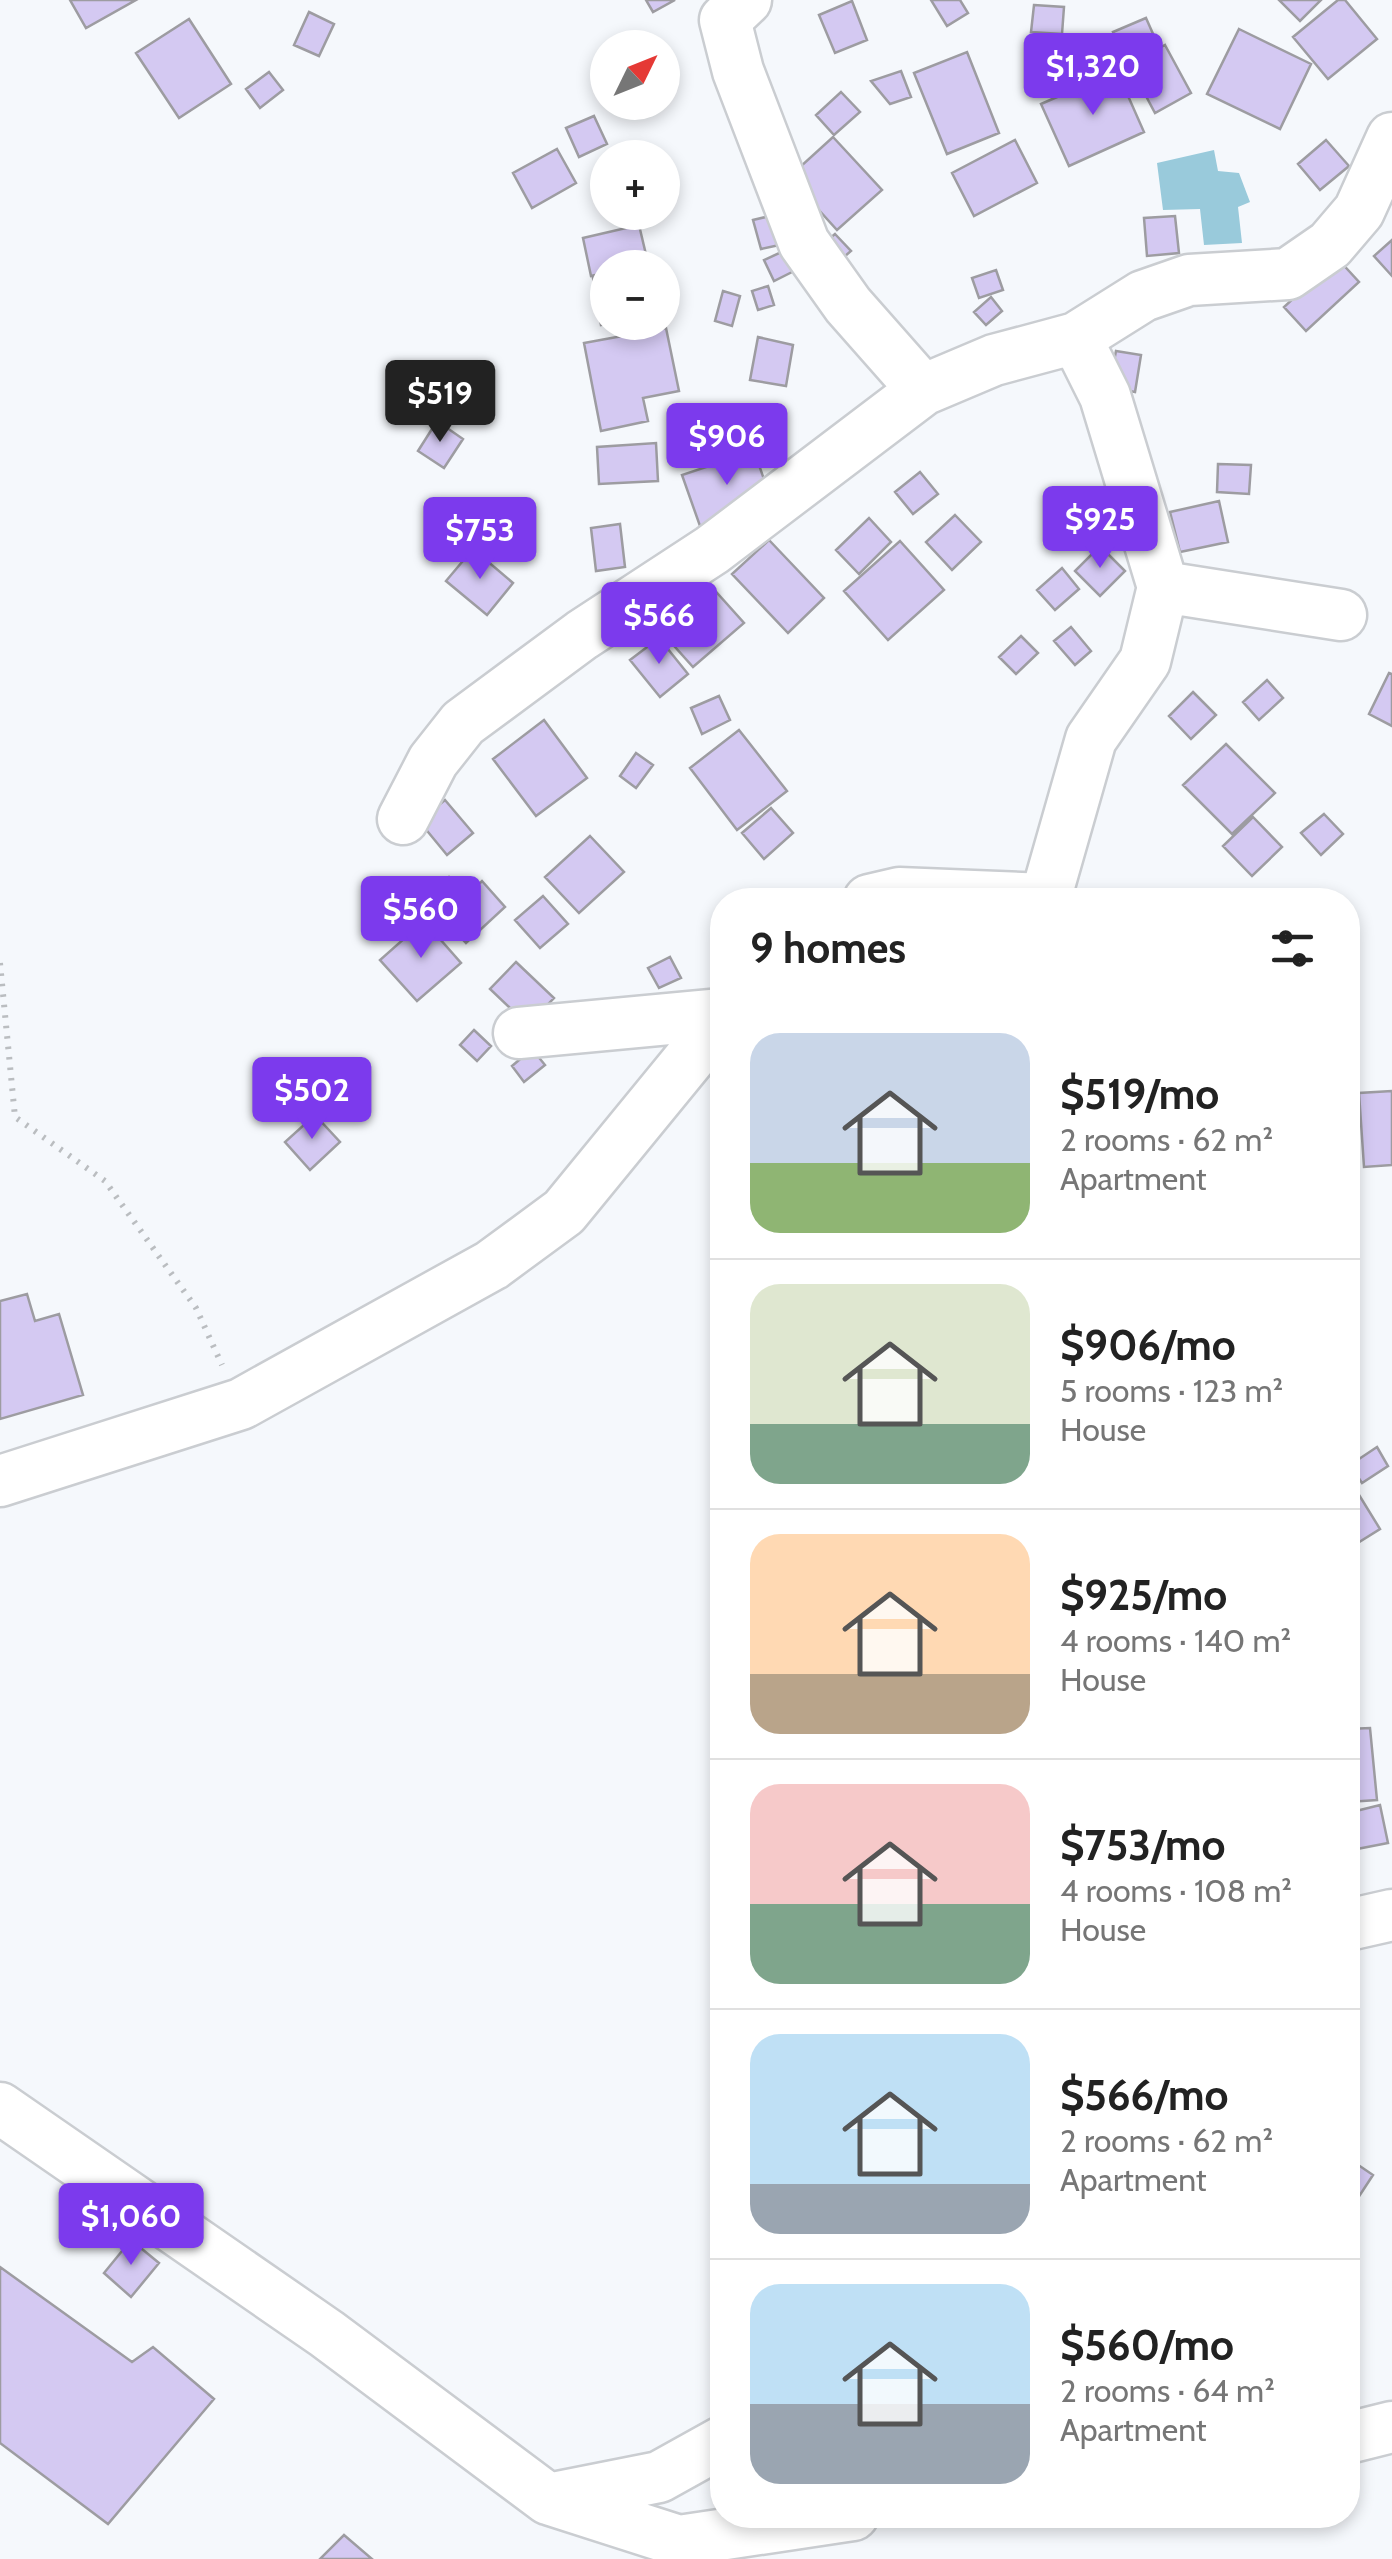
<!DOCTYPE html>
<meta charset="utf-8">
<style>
:root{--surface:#fff;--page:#f2f2f2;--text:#222;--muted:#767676;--line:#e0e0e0;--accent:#7c3aed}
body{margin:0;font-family:Cabin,sans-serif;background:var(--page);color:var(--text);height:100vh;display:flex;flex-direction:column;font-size:38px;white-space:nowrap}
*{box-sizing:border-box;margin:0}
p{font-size:32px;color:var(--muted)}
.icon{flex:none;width:55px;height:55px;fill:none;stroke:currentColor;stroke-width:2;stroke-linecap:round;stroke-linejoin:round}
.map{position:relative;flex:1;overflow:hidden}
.details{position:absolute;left:710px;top:888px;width:650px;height:1640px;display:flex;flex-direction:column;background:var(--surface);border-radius:40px;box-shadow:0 5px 15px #0003}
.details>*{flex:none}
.needle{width:65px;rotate:47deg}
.fabs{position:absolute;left:590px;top:30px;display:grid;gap:20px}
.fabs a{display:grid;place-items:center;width:90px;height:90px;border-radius:50%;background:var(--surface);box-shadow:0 5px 15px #0003;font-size:50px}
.price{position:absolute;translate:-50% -85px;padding:0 22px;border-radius:10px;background:var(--accent);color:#fff;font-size:32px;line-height:65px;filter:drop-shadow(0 2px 5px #0008)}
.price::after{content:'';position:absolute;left:50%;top:60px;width:30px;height:22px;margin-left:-15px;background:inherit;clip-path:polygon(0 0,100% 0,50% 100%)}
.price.current{background:#222;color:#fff}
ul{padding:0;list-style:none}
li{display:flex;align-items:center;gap:30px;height:250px;padding:0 40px}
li+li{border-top:2px solid var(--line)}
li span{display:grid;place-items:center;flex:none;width:280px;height:200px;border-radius:30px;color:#555}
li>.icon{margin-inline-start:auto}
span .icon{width:120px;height:120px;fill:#fffc;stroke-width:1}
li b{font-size:42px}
h2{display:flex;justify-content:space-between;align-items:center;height:120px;padding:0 40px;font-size:42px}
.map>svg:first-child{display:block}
</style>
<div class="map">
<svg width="1392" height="2559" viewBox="0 0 1392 2559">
<rect width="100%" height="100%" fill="#f5f8fc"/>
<path fill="#99cadb" d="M1214,150L1218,171L1239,173L1250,202L1238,207L1242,243L1204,245L1200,209L1163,210L1157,163Z"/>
<path fill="#d4c9f2" stroke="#9d9ca1" stroke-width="2.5" d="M70,0H136L86,28Z
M646,0H675L653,12Z
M931,0H960L968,13L947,26Z
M1279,0H1321L1300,21Z
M1338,0H1345L1377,39L1328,79L1293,37Z
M852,1L867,40L835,53L819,15Z
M1034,5L1064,7L1062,34L1031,32Z
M309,12L334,24L319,56L294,45Z
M1146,18L1158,45L1124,58L1113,32Z
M189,19L231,84L179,118L136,53Z
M1239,29L1311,64L1280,129L1207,94Z
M1165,45L1191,93L1155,113L1129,64Z
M967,52L999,133L947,154L914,73Z
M901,71L911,97L890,104L871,81Z
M1117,71L1144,132L1069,166L1041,104Z
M269,72L283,90L260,108L246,89Z
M841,92L860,112L834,135L816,115Z
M594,116L607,144L579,157L566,128Z
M833,137L882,190L837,230L789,177Z
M1015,140L1037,183L974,216L952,173Z
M1326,140L1349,166L1320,190L1298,164Z
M557,149L576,183L532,208L513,173Z
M778,214L784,244L761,249L753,220Z
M1175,216L1179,253L1147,256L1144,218Z
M639,225L648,263L608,268V272L591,276L583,238Z
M835,234L851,251L832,267L816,250Z
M1392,240V276L1374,256Z
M786,250L796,270L774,281L764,260Z
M1337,258L1359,282L1306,331L1284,307Z
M996,270L1003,290L979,298L972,278Z
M608,276V322H617L601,325L593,278Z
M768,286L774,305L758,310L752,291Z
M723,291L740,296L732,326L715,321Z
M991,297L1002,311L986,325L974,312Z
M666,328L679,391L643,398L648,421L601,431L584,343Z
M758,337L793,345L786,386L750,380Z
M1116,351L1141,355L1135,392L1109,387Z
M437,421L463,439L444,468L418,451Z
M656,443L658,481L599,484L597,447Z
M754,451L772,502L700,526L682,475Z
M1218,464L1251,465L1249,494L1217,492Z
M920,472L938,494L913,514L895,492Z
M1219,501L1228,542L1180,552L1170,512Z
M955,515L981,542L952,570L926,542Z
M869,518L891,542L859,574L836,550Z
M620,524L625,567L596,571L591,528Z
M769,540L824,598L788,633L732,574Z
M900,541L944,590L888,640L844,591Z
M1100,546L1125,571L1100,596L1075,571Z
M473,549L513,583L487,615L446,581Z
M1062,568L1079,589L1055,610L1037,590Z
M710,585L744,623L693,667L659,629Z
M1071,627L1091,651L1075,665L1054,641Z
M1021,636L1038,653L1016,674L999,657Z
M659,638L688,674L660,697L630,660Z
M1389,673L1392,674V726L1369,714Z
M1267,680L1283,698L1259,720L1243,702Z
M1193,692L1216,715L1191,739L1169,716Z
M719,696L730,720L702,734L691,708Z
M544,720L587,778L536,816L493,759Z
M739,730L787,791L737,830L690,768Z
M1226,744L1275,793L1232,834L1183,785Z
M636,753L653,765L636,788L620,776Z
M445,800L473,833L447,855L419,821Z
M771,808L793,833L764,859L742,833Z
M1324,814L1343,834L1321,855L1301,833Z
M1253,817L1282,847L1252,876L1223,846Z
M590,836L624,872L579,913L545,877Z
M449,877L467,896L482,881L505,907L466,943L425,899Z
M543,896L568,924L540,948L515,920Z
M424,921L461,963L417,1001L380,960Z
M670,957L681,978L659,988L648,968Z
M516,962L554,998L528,1025L490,989Z
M474,1030L491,1046L477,1061L460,1045Z
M532,1049L545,1065L524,1082L512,1066Z
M1392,1091V1165L1364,1167L1359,1093Z
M315,1115L340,1142L310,1170L285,1142Z
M27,1294L35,1321L59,1314L83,1395L0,1419V1301Z
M1377,1447L1388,1466L1362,1483L1350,1465Z
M1348,1477L1380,1529L1348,1549Z
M1370,1728L1377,1800L1348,1802V1729Z
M1380,1805L1388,1843L1357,1849L1348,1813Z
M1348,2158L1373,2175L1356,2201L1348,2195Z
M131,2240L159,2263L131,2297L104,2273Z
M0,2267L132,2362L153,2347L214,2399L108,2524L0,2443Z
M344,2535L372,2559H320Z"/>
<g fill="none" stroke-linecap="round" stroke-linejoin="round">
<defs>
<path id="street" d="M746,0L725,20L738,71L804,243L848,305L923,390L994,360L1076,338L1143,296L1189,280L1288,274L1330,245L1359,211L1392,138
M1163,587L1341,615
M403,819L433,761L463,723L582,635L712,550L923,390
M869,900L899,893L1045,899
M1045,900L1091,739L1145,661L1163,587L1105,396L1076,338
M519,1033L722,1014
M0,1481L241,1404L492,1265L564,1212L722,1019
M1348,1925L1392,1915
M0,2108L327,2334L548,2499L659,2477L722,2442
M1348,2438L1392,2427
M551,2500L679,2541L853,2515"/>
</defs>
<use href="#street" stroke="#cacdd1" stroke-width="55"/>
<path stroke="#babdc0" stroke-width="6" stroke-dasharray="2.5 8" stroke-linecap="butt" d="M0,963L15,1117L105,1181L196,1308L222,1365"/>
<use href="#street" stroke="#fff" stroke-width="50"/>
</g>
</svg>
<div class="fabs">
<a><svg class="needle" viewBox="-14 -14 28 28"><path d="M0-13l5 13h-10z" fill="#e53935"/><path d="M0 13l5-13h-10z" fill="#767676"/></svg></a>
<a>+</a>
<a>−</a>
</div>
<b class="price" style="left:1093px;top:118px">$1,320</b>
<b class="price current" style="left:440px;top:445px">$519</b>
<b class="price" style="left:727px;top:488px">$906</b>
<b class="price" style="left:1100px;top:571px">$925</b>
<b class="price" style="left:480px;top:582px">$753</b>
<b class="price" style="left:659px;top:667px">$566</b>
<b class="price" style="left:421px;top:961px">$560</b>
<b class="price" style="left:312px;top:1142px">$502</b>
<b class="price" style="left:131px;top:2268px">$1,060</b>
<section class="details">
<h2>9 homes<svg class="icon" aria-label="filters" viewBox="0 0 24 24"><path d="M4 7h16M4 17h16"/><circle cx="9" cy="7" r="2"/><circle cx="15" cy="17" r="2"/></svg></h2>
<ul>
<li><span style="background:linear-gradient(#c9d6e8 65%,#8fb573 0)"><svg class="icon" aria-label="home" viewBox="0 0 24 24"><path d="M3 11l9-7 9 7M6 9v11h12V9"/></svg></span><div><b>$519/mo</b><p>2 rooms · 62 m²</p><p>Apartment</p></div></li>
<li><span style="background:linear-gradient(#dfe7d0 70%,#7fa58c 0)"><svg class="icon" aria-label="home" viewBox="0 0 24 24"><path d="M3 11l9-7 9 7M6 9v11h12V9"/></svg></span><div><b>$906/mo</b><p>5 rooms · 123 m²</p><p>House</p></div></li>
<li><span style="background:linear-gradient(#ffd9b3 70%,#b9a48a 0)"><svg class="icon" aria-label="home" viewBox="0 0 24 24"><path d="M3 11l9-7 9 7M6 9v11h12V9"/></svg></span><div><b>$925/mo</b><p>4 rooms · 140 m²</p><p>House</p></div></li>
<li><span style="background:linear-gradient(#f6c9c9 60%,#7fa58c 0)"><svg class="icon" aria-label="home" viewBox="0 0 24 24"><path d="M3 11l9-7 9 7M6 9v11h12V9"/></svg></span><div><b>$753/mo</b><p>4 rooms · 108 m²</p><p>House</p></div></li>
<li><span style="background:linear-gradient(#bfe0f5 75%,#9aa5b1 0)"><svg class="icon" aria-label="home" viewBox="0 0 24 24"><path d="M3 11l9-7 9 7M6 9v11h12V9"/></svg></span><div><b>$566/mo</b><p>2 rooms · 62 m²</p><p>Apartment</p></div></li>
<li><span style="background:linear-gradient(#bfe0f5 60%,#9aa5b1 0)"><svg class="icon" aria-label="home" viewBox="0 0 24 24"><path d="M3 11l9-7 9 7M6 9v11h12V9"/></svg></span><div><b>$560/mo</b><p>2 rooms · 64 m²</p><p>Apartment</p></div></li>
</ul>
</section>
</div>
